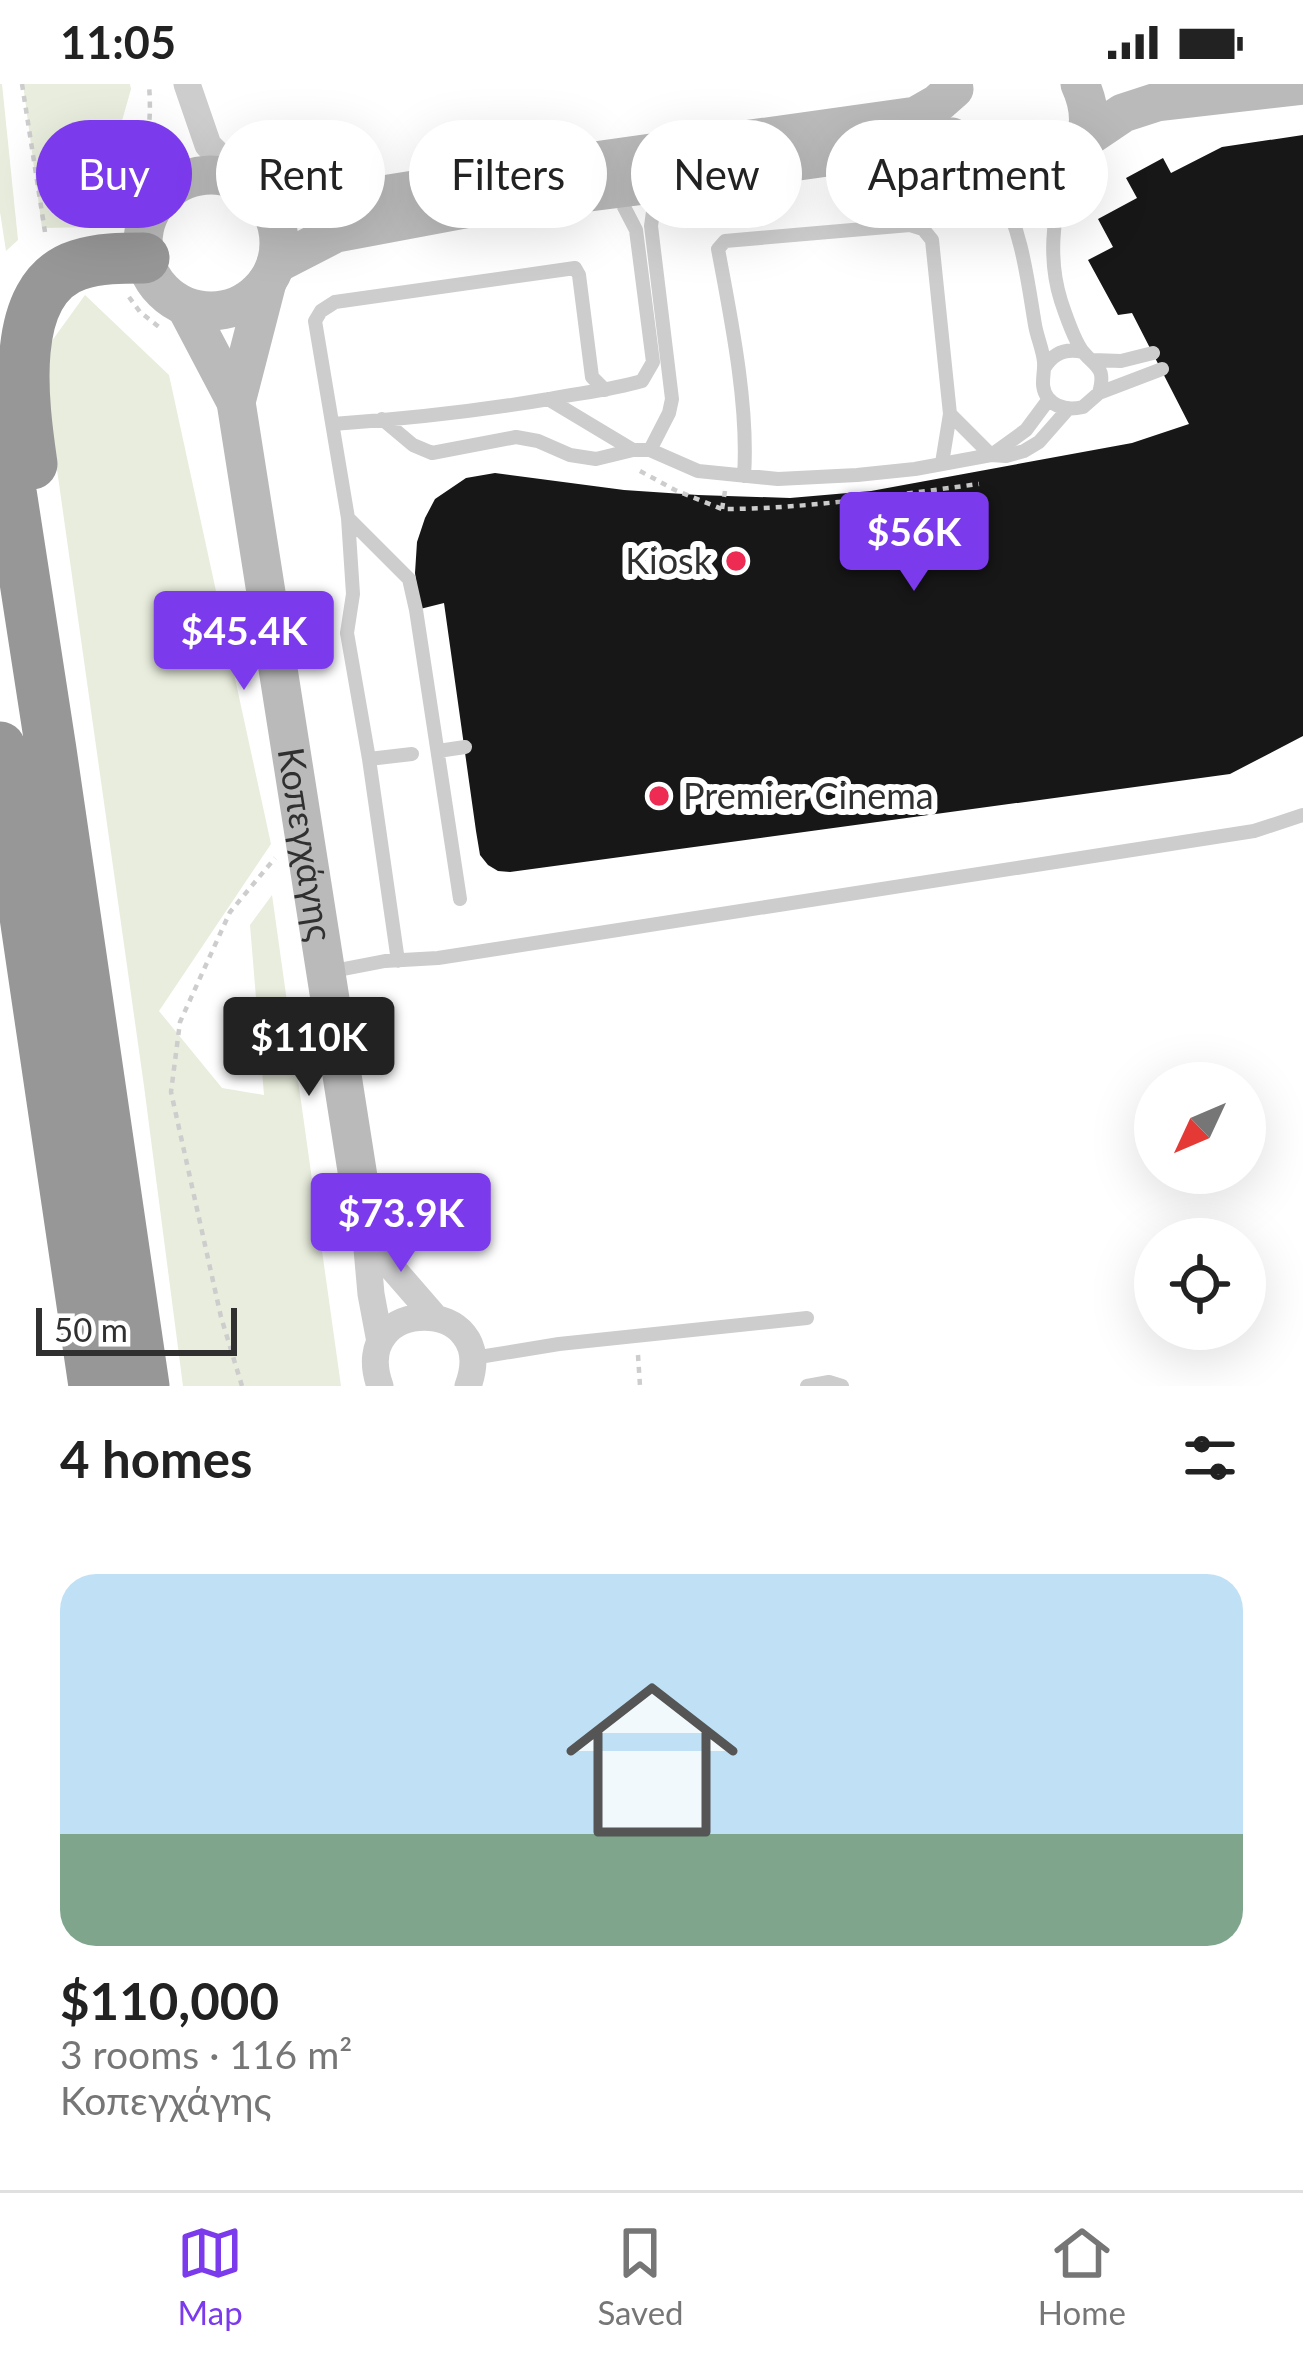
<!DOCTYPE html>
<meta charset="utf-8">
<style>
:root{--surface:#fff;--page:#f6f6f6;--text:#222;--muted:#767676;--line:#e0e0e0;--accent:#7c3aed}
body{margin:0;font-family:Lato,sans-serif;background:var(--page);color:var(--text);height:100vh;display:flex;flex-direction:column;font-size:45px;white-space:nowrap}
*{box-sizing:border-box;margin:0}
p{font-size:39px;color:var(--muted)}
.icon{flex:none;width:66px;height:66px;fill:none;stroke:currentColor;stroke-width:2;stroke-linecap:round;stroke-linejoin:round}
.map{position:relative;height:1302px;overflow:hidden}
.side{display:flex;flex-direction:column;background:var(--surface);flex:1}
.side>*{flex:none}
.guide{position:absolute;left:36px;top:36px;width:1233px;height:108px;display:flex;gap:24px}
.needle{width:78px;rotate:226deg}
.buttons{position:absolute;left:1134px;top:978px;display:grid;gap:24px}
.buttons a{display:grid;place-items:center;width:132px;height:132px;border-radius:50%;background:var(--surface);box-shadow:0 12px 48px #0002;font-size:60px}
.scale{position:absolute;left:36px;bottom:30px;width:201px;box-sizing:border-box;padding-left:12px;border:6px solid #303030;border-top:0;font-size:33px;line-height:42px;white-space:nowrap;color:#303030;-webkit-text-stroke:9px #fff;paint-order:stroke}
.price{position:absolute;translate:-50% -102px;padding:0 27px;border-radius:12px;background:var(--accent);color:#fff;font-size:39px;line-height:78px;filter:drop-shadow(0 3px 6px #0008)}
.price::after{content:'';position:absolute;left:50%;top:72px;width:36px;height:27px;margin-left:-18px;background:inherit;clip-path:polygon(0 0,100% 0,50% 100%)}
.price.selected{background:#222;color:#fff}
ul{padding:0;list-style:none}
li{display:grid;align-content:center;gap:24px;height:636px;padding:0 60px}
li span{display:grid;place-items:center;height:372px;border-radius:36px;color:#555}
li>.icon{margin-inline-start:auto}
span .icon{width:216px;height:216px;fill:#fffc;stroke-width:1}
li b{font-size:51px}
h2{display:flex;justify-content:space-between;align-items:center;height:144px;padding:0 60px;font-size:51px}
.chip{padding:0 42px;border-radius:54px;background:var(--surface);box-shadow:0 12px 48px #0002;font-size:42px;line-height:108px}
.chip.selected{background:var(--accent);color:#fff}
.status{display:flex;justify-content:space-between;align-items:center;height:84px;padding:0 60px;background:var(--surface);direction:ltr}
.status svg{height:33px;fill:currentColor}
.tabs{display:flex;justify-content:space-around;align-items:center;height:168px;border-top:3px solid var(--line);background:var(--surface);font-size:33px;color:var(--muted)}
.tabs a{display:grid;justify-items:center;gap:6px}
.tabs .selected{color:var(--accent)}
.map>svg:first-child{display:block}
</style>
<div class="status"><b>11:05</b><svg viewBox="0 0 49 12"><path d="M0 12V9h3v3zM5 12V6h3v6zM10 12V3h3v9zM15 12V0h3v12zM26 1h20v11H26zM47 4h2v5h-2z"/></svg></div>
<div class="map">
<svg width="1303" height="1302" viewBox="0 0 1303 1302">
<rect width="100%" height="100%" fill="#fff"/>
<path fill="#e8eddd" d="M0,0H2L18,156L6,167L0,128Z
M23,0H130L131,5L92,143L42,144Z
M85,211L169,291L271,760L159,927L222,1004L264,1011L250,841L272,811L341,1302H183L144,1002L41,272Z"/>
<path fill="#171717" d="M1303,51V652L1230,690L510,788L498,787L488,781L480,771L476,747L444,519L420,525L415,489L417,458L425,434L435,415L466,394L495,389L624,406L698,411L790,414L871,407L1132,359L1189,340L1132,229L1118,231L1088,176L1113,163L1098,135L1137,114L1126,94L1163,74L1171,89L1222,63Z"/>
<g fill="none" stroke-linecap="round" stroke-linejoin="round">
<path stroke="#cdcdcd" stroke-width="4.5" stroke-dasharray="6 6" stroke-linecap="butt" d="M22,0L45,148
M111,136C120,106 140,81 147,51C151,35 150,16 149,0
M129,213L140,228L159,243
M640,387L675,406L722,425
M725,407L722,425C807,425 894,411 979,400
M638,1271L640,1302
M242,1302L221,1233L171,1008L180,938L230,828L275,774"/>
<path stroke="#cdcdcd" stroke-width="14" d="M1063,95C1053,136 1048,176 1061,217C1065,229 1075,259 1084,269C1097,284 1106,284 1099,309
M999,104C1022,148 1027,193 1035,241C1037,253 1043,266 1044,278C1045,291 1039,302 1048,314C1057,325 1070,326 1083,323L1099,309L1162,285
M1093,276L1121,277L1153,269
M1045,283C1054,268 1067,264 1083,268
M548,315L633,366
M950,330L991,371
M382,335L413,361L432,369L516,353L538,357L570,371L596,375L633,366H650L698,387L778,395L857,391L915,385L991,371L1006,372L1024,367L1039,358L1068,325
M333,340C406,335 478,327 549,315C580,309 611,306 642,297L653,278L636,146L622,119L611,113
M650,366L669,329L672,315L651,142L654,121L664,107
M993,370L1026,346L1049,315
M744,392C749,323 731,234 718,165L725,157L910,141L923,145L932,156L950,330L942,379
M348,434L409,495L416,526L460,815
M438,667L465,663
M369,675L412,670
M398,877L369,675L347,549L353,510L348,434L315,237L321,227L335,218L575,184L579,191L592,293L605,306
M328,888L385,877L438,874L1254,747L1303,731
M473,1274L559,1260L807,1234
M807,1302L829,1298L842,1302"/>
<path stroke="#cdcdcd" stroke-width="27" d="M187,0L208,61L249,102
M364,1131L371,1210L380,1258
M371,1144L387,1178L434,1232
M380,1302C347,1210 502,1211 468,1302"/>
<g stroke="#bababa" stroke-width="39">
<path d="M952,53C982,147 1124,95 1080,0"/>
<path d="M1086,54L1123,29L1157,18L1303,1"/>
<circle cx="211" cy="159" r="68"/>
<path d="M255,106L313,119L345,117L602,76L916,32L937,20L954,5"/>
<path d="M276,180L336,149L480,122L684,96L727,87L885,65L943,67L964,77"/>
<path id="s1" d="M186,223L236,318L364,1131"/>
<path d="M236,318L267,198"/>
</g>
<path stroke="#979797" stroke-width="51" d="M0,336L51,666L144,1302
M32,380C24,324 6,204 78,181C99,174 122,174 144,174
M0,663L94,1302"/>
</g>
<g fill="#ed2b53" stroke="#fff" stroke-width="4.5">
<circle cx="736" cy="477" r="12"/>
<circle cx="659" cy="712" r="12"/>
</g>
<g text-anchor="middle" stroke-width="12" stroke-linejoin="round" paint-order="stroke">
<g font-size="36" fill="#303030" stroke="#fff" text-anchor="end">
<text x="712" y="490">Kiosk</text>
<text x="683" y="725" text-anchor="start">Premier Cinema</text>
</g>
<g font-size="36" fill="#303030" stroke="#fff">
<text dy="13" stroke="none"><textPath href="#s1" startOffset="555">Κοπεγχάγης</textPath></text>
</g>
</g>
</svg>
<div class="buttons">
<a><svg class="needle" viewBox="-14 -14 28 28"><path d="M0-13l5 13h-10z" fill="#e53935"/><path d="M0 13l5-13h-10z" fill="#767676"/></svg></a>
<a><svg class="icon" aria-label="locate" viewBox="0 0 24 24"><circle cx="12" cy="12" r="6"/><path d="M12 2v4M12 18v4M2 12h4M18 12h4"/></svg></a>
</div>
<div class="scale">50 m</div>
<b class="price" style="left:914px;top:510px">$56K</b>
<b class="price" style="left:244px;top:609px">$45.4K</b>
<b class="price selected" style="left:309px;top:1015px">$110K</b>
<b class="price" style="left:401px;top:1191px">$73.9K</b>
<div class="guide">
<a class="chip selected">Buy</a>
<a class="chip">Rent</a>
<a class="chip">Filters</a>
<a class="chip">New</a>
<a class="chip">Apartment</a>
</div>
</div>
<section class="side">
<h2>4 homes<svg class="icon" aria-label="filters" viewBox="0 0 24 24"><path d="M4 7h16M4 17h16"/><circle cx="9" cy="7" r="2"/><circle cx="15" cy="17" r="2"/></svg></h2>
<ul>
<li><span style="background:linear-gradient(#bfe0f5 70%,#7fa58c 0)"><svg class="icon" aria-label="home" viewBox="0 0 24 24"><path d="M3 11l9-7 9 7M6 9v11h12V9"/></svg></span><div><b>$110,000</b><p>3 rooms · 116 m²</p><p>Κοπεγχάγης</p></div></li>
</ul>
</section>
<nav class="tabs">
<a class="selected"><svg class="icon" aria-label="map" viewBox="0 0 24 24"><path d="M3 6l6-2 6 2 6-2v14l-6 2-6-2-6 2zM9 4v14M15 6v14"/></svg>Map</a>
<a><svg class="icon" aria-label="saved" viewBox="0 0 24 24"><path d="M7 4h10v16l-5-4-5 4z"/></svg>Saved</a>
<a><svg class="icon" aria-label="home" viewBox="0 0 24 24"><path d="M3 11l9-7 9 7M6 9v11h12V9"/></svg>Home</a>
</nav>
